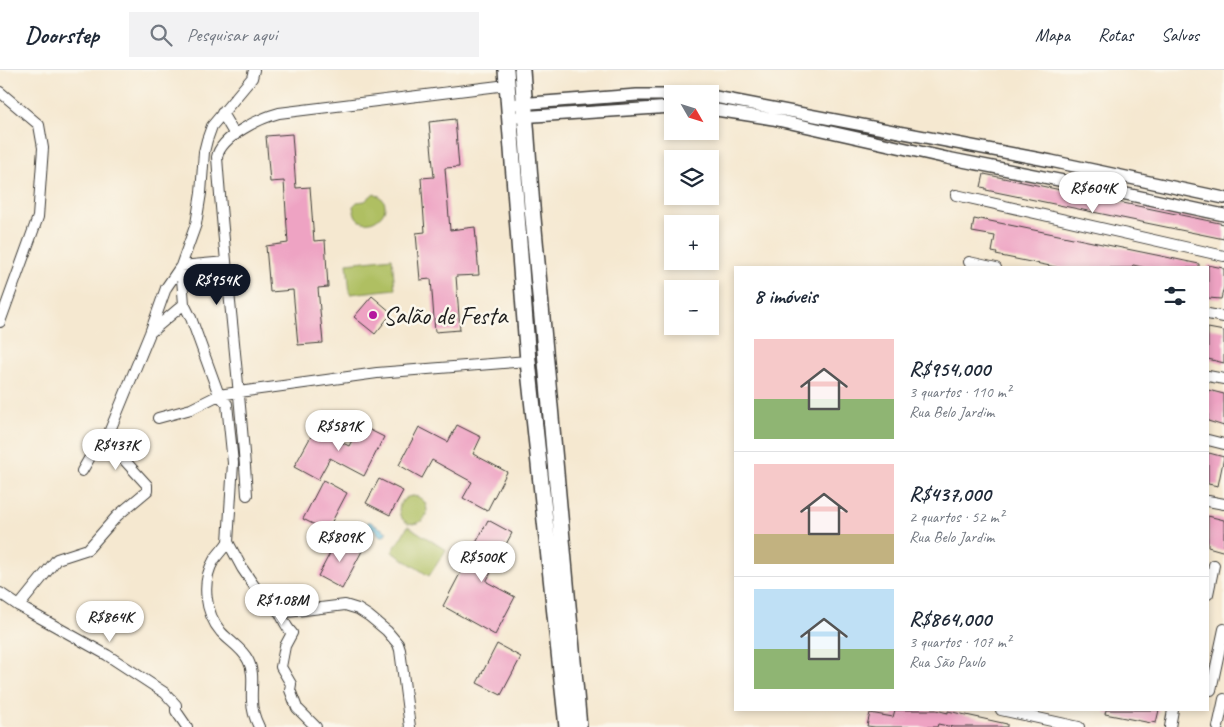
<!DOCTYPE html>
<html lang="pt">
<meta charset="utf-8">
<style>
:root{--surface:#fff;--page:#f2f2f3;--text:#1f2937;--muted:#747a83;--line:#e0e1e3;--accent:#111827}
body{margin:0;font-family:Caveat,sans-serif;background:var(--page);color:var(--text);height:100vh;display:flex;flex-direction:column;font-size:19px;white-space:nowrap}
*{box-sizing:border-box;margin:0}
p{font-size:16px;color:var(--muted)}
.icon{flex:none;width:28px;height:28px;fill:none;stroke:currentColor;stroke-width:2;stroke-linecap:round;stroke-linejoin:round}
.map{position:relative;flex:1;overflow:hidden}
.panel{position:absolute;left:734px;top:196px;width:475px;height:445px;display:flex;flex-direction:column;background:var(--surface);border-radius:0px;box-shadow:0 2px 8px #0003}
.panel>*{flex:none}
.needle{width:32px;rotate:129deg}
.buttons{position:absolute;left:664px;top:15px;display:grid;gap:10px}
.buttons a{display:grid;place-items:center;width:55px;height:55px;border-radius:0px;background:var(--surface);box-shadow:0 2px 8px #0003;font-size:25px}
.price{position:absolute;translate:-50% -42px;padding:0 11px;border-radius:18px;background:#fff;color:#222;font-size:16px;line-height:32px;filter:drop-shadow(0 1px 2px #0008)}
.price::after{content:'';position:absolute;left:50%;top:30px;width:15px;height:11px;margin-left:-8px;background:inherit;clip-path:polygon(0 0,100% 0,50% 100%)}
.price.active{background:var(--accent);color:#fff}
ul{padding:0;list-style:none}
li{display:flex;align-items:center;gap:15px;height:125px;padding:0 20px}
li+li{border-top:1px solid var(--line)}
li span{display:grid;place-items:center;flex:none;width:140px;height:100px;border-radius:0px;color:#555}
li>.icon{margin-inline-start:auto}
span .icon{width:60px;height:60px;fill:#fffc;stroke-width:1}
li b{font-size:21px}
h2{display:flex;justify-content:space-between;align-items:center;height:60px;padding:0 20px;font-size:21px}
header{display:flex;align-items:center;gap:30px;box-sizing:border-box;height:70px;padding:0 25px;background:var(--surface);border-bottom:1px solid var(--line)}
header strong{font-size:24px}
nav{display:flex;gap:28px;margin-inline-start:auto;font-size:18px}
.search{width:350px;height:45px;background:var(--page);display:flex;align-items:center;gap:12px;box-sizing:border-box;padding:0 18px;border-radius:0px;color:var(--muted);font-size:19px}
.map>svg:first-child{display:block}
</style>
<header>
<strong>Doorstep</strong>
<div class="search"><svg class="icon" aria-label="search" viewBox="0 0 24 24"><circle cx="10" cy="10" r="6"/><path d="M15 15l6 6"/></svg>Pesquisar aqui</div>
<nav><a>Mapa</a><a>Rotas</a><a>Salvos</a></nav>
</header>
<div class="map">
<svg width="1224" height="657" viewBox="0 0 1224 657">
<rect width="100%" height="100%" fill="#fbf7ec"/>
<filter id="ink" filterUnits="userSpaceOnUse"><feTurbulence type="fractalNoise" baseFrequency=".02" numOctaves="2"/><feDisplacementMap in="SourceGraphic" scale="10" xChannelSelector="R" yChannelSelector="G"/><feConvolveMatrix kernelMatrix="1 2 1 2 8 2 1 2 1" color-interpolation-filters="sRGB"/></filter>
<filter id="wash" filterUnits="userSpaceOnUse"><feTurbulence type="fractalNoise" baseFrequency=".0096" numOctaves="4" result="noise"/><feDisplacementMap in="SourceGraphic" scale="20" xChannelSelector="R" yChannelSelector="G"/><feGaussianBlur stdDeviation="1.12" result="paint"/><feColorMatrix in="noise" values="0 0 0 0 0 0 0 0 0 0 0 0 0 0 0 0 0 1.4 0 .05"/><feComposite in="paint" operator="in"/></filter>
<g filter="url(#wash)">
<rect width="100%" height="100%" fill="#f5e8d0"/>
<path fill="#afbf62" stroke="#666e3f" d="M374,123C407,138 356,173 353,136L357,132L365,131Z
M392,188L395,219L350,224L347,193Z
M399 440a14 14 0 1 1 28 0a14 14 0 1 1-28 0Z
M408,456L446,480L429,506L392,482Z"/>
<path fill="#5eb9dc" stroke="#3d6a7c" d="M369,451L387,462L384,466H380L374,459L365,457Z"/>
<g id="blocks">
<path fill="#eea3c3" d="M455,49L459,97L445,98L450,160L475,157L479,205L456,206L460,260L435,262L431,209L420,210L416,163L425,162L421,108L434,107L429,52Z
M292,64L296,118L310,117L314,171L325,170L328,217L318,218L323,273L298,275L293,220L270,222L266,176L288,173L284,111L270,112L266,66Z
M984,104L1224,154V169L986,120V118L981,117Z
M974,149L979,150L980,149L1166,187L1199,194V198H1146L1133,195L1131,198H1060L996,185L997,183L992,182L995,166L972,162Z
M1208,195L1223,198L1224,200V217L1221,229L1208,228Z
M372,226L392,243L375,264L354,247Z
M1208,258L1224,261V293L1208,289Z
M1208,320L1224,324V356L1208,351Z
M360,355L384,367L364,406L330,388L318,410L294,397L315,359L349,376Z
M457,355L481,367L473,384L507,402L487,441L463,428L472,412L432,390L422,408L399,395L419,357L448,372Z
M1209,383L1224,387L1218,416L1208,414V384Z
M379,409L403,421L390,445L366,433Z
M323,410L347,423L327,461L303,449Z
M1208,446L1224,450V480L1222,481L1208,477Z
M488,450L512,463L487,510V512L515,527L495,565L443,536Z
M338,468L362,481L342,519L318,506Z
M497,574L521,587L501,625L477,613Z
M895,640H936L948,643V641L1007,654V657H953L938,654L937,657H875L867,656L870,643L893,647Z
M1106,640H1159L1156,653L1151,652V653L1105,644Z"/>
</g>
</g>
<g filter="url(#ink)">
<use href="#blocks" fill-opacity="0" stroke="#3d3b37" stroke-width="1"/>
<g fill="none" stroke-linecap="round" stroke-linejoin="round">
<defs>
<path id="minor" d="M0,22L39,55L43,78L38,147L0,252
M222,43L235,65
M956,125L1224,186
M226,192L181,196L184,234L191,248L219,325L227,334L233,393L228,472L242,498L257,520L280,543L345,535L358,539L369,546L387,561L398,574L400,580L410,657
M969,192L996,198
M1208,244L1224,247
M151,262L184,234
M1208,306L1224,309
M158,348L191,339L219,325L239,322L377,303L528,291
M1208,370L1224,374
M82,401L93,382L106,370L150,263L166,218L181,196L196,154L201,123L204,82L207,70L212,56L252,8L254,0
M247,425C240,312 225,200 217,87C221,66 261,48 279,43L507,15
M1208,431L1224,434
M228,472C224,478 218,484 214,490C201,512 205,543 221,562C230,572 242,578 248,590C255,603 251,617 252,631C252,640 255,649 259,657
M0,523L19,536L107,585L165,623L176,635V641L187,657
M1208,524L1214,495
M19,536L57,489L88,479L117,446L147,421V415L106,370
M280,543C284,551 286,557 292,563L285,576L281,597L291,614L290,620L297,638L316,657
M1211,620L1224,559
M1001,640L1079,657
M1170,657L1173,640
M1218,657L1224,629"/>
<path id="tertiary" d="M710,26L1051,91L1224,128
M518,34L637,25H672
M710,39L773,49L947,88L1089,116L1224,145
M519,47L672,37"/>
<path id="primary" d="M506,0L528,291L567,657
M522,0L532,137L579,657"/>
</defs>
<use href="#minor" stroke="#3d3b37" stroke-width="12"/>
<use href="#tertiary" stroke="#3d3b37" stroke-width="14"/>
<use href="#primary" stroke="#3d3b37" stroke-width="18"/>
<use href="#minor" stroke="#fff" stroke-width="10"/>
<use href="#tertiary" stroke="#fff" stroke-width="11"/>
<use href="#primary" stroke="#fff" stroke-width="15"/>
</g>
</g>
<circle fill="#b5179e" stroke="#fbf7ec" stroke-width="2" cx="373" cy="245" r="5"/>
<g text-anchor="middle" stroke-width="5" stroke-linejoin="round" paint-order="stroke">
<g font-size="25" fill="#1c1c1c" stroke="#fbf7ec" text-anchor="start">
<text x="383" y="254">Salão de Festa</text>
</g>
</g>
</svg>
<div class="buttons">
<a><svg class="needle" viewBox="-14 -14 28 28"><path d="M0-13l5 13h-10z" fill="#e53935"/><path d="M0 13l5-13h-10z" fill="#747a83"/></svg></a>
<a><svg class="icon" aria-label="layers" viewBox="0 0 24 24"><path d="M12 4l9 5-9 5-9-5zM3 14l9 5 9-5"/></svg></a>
<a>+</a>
<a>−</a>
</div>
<b class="price" style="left:1093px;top:144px">R$604K</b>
<b class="price active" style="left:217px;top:236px">R$954K</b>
<b class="price" style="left:339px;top:382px">R$581K</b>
<b class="price" style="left:116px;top:401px">R$437K</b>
<b class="price" style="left:340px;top:493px">R$809K</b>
<b class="price" style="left:482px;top:513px">R$500K</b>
<b class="price" style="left:282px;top:556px">R$1.08M</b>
<b class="price" style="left:110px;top:573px">R$864K</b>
<section class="panel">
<h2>8 imóveis<svg class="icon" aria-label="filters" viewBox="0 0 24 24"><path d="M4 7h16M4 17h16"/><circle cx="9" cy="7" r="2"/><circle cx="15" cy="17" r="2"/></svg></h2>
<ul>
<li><span style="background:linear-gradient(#f6c9c9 60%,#8fb573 0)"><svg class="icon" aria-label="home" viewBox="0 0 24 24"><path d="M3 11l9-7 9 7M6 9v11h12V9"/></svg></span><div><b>R$954,000</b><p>3 quartos · 110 m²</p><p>Rua Belo Jardim</p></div></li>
<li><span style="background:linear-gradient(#f6c9c9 70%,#c2b280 0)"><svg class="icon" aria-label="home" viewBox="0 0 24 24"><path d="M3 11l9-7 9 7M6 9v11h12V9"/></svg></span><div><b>R$437,000</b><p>2 quartos · 52 m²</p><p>Rua Belo Jardim</p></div></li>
<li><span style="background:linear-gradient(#bfe0f5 60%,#8fb573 0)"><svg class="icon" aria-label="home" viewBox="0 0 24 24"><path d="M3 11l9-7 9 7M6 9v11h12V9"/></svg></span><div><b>R$864,000</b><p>3 quartos · 107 m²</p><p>Rua São Paulo</p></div></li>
</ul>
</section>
</div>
